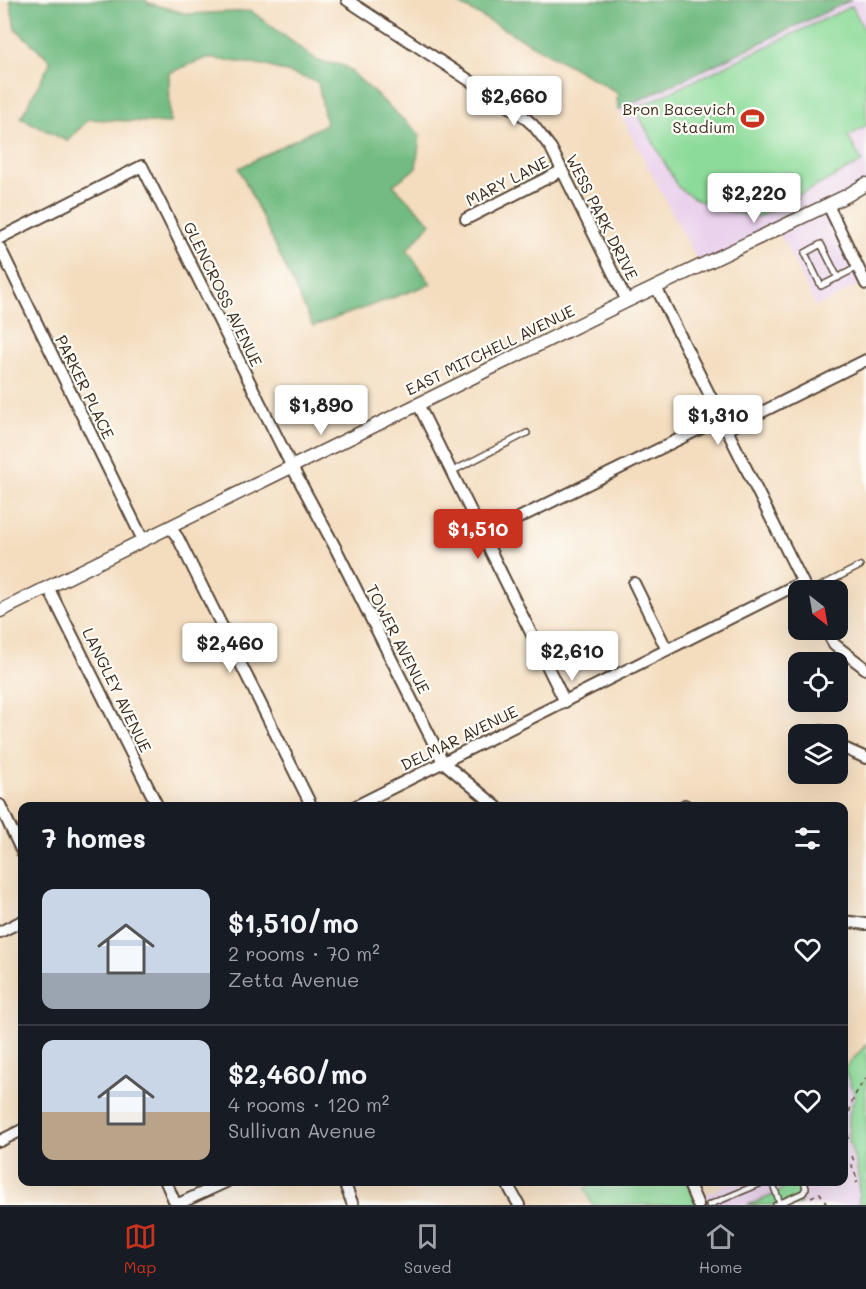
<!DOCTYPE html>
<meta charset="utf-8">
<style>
:root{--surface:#171b24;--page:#242831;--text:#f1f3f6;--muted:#9ea1a6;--line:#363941;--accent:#c8321e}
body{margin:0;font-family:Mali,sans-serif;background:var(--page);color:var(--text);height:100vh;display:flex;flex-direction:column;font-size:22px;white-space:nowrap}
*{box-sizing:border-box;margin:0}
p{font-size:20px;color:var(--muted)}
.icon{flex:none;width:33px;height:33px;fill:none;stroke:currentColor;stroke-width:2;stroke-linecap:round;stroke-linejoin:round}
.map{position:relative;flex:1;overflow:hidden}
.panel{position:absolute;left:18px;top:802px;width:830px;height:384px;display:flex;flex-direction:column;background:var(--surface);border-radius:12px;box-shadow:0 6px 24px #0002}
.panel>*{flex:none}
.needle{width:39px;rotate:149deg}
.buttons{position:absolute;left:788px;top:580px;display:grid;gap:12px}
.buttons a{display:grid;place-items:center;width:60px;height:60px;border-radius:12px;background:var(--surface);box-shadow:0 6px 24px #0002;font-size:30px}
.price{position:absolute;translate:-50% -51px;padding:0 14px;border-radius:6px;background:#fff;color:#222;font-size:20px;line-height:39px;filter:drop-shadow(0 2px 3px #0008)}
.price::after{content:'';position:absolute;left:50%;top:36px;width:18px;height:14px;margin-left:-9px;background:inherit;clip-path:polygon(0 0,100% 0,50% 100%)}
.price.on{background:var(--accent);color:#fff}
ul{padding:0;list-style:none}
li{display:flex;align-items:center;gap:18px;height:150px;padding:0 24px}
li+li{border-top:2px solid var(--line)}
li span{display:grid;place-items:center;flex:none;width:168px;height:120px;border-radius:12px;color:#555}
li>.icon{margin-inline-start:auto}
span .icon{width:72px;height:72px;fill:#fffc;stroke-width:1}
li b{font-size:26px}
h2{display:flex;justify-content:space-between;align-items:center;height:72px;padding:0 24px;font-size:26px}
.tab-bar{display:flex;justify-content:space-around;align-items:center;height:84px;border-top:2px solid var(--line);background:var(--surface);font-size:16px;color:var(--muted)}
.tab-bar a{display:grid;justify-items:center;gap:3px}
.tab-bar .on{color:var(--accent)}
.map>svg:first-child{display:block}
</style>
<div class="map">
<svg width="866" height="1205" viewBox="0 0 866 1205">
<rect width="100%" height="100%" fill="#fdfcf7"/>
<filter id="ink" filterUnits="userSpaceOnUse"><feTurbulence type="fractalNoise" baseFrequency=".0167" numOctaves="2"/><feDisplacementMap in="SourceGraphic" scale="12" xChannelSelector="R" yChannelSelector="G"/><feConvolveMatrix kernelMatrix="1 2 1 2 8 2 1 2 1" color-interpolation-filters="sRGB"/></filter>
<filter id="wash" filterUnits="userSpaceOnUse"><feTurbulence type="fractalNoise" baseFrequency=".008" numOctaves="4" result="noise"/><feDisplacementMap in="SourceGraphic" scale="24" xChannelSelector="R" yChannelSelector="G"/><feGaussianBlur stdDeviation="1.35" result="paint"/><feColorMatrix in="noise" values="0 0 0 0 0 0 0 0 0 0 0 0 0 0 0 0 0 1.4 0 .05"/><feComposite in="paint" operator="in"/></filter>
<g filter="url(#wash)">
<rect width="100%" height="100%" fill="#f4ddbf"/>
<path fill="#ead1ec" d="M851,0H866V184L828,205L865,282L816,307L778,230L700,266L618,110Z
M843,1069L866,1123V1205H698L695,1200L731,1182H843Z"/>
<path fill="#8ddb9a" stroke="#64825c" stroke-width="1.5" d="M852,6L866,34V126L848,136L862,162L758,217C731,213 699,205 678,187L635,109Z
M866,1045V1205H859V1181L856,1163L849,1142V1114L855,1096L844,1069Z
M599,1182H688L698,1205H592L585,1188Z
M787,1182H797L803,1197L799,1200L801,1205H747C760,1200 782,1195 787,1182Z"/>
<path fill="#72bb82" stroke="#567250" stroke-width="1.5" d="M10,0H146L148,3L188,14L251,11L318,61L345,66L420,135L416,168L393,185L431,223L407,250L431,284L313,326L239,168L326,124L318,82L264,65L206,58L169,73L170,123L89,119L67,141L21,118L51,61L15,28Z
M452,0H851L618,110L617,92Z"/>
</g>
<g filter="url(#ink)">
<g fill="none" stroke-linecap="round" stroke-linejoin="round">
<defs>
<path id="service" d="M838,278L821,244L805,253L821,286L858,267
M451,472L527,433
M811,591L860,566
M772,1182L780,1203
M709,1205L764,1182
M776,1205L803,1193L806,1188L804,1182"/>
<path id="minor" d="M347,0L522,115L533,125L551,148L627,301
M828,205L866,284
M466,219L561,171
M0,238L142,166L292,467L335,547L443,762L497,807
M0,248L143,540
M656,287L807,591
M418,404L565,702
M726,430L866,360
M170,527L178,538L312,807
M482,536L720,419
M634,583L667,650
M48,587L158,807
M826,630L834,644L866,669
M822,731L826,735
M837,745L866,758
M0,805L22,852
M354,807L802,582
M682,807L685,805L686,807
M843,921L866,924
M0,932L22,921
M0,1141L22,1130
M166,1182L176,1205
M344,1182L353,1205
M506,1182L519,1205
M688,1182L698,1205
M176,1205L226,1182"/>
<path id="tertiary" d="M0,611L627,301L846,196L866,184"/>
</defs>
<use href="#service" stroke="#574536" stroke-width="8"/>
<use href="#minor" stroke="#574536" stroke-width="14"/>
<use href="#tertiary" stroke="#574536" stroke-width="15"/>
<path stroke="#574536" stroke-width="1.5" stroke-dasharray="4.5 4.5" stroke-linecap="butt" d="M798,197L802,204
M848,1139C847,1116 850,1097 866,1079
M852,1156L854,1161L852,1166L858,1181L856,1183
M811,1197L820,1193L827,1205"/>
<use href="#service" stroke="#fff" stroke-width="5"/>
<use href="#minor" stroke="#fff" stroke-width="10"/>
<use href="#tertiary" stroke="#fff" stroke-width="12"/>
</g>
</g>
<defs>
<symbol id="stadium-bare" viewBox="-9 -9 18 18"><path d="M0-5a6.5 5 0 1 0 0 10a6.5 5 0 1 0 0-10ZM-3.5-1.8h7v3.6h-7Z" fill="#c8321e" stroke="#fdfcf7" stroke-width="2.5" paint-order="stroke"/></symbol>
</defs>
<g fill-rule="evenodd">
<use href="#stadium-bare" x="736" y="102" width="33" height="33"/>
</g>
<g text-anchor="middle" stroke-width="4.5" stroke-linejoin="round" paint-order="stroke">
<g font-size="16" fill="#3b2a1e" stroke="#fdfcf7" text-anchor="end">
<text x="735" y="115">Bron Bacevich<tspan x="735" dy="18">Stadium</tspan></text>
</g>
<g font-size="16" fill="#3b2a1e" stroke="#fdfcf7">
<text transform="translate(507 181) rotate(-27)" y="6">MARY LANE</text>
<text transform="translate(602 217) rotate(63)" y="6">WESS PARK DRIVE</text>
<text transform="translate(223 294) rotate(64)" y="6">GLENCROSS AVENUE</text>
<text transform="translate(490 350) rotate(-26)" y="6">EAST MITCHELL AVENUE</text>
<text transform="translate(85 387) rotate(64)" y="6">PARKER PLACE</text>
<text transform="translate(398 639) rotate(63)" y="6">TOWER AVENUE</text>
<text transform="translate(117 690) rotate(64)" y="6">LANGLEY AVENUE</text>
<text transform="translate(459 738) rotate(-26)" y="6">DELMAR AVENUE</text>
</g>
</g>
</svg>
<div class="buttons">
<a><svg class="needle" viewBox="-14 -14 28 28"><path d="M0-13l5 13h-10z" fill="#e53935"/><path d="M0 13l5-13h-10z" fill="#9ea1a6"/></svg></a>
<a><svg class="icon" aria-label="locate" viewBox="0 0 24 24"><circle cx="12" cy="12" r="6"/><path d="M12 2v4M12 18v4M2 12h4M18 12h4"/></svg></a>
<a><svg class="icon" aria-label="layers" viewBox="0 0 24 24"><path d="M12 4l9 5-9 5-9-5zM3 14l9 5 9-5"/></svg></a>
</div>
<b class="price" style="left:514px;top:127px">$2,660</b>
<b class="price" style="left:754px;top:224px">$2,220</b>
<b class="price" style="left:321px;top:436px">$1,890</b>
<b class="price" style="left:718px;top:446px">$1,310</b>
<b class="price on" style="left:478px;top:560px">$1,510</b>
<b class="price" style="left:230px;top:674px">$2,460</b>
<b class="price" style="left:572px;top:682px">$2,610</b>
<section class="panel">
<h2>7 homes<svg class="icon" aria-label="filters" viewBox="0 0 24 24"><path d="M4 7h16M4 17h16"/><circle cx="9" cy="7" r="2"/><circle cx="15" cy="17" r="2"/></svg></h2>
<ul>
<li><span style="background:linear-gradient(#c9d6e8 70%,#9aa5b1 0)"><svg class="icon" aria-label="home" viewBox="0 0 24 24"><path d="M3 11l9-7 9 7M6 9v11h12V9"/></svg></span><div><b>$1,510/mo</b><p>2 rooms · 70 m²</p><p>Zetta Avenue</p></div><svg class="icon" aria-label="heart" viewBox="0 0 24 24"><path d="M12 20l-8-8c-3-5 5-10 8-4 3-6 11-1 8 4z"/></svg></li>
<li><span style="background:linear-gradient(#c9d6e8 60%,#b9a48a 0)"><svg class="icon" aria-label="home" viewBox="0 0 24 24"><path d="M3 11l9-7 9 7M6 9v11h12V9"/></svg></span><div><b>$2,460/mo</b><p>4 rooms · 120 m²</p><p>Sullivan Avenue</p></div><svg class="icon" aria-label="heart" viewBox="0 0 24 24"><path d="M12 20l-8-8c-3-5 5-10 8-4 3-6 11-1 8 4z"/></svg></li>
</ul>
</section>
</div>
<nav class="tab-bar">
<a class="on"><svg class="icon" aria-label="map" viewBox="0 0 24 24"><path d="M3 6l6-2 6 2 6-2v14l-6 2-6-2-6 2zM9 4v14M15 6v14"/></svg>Map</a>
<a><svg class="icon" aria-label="saved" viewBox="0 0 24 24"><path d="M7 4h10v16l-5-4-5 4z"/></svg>Saved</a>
<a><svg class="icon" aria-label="home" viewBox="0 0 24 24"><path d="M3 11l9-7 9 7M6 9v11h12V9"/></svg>Home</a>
</nav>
